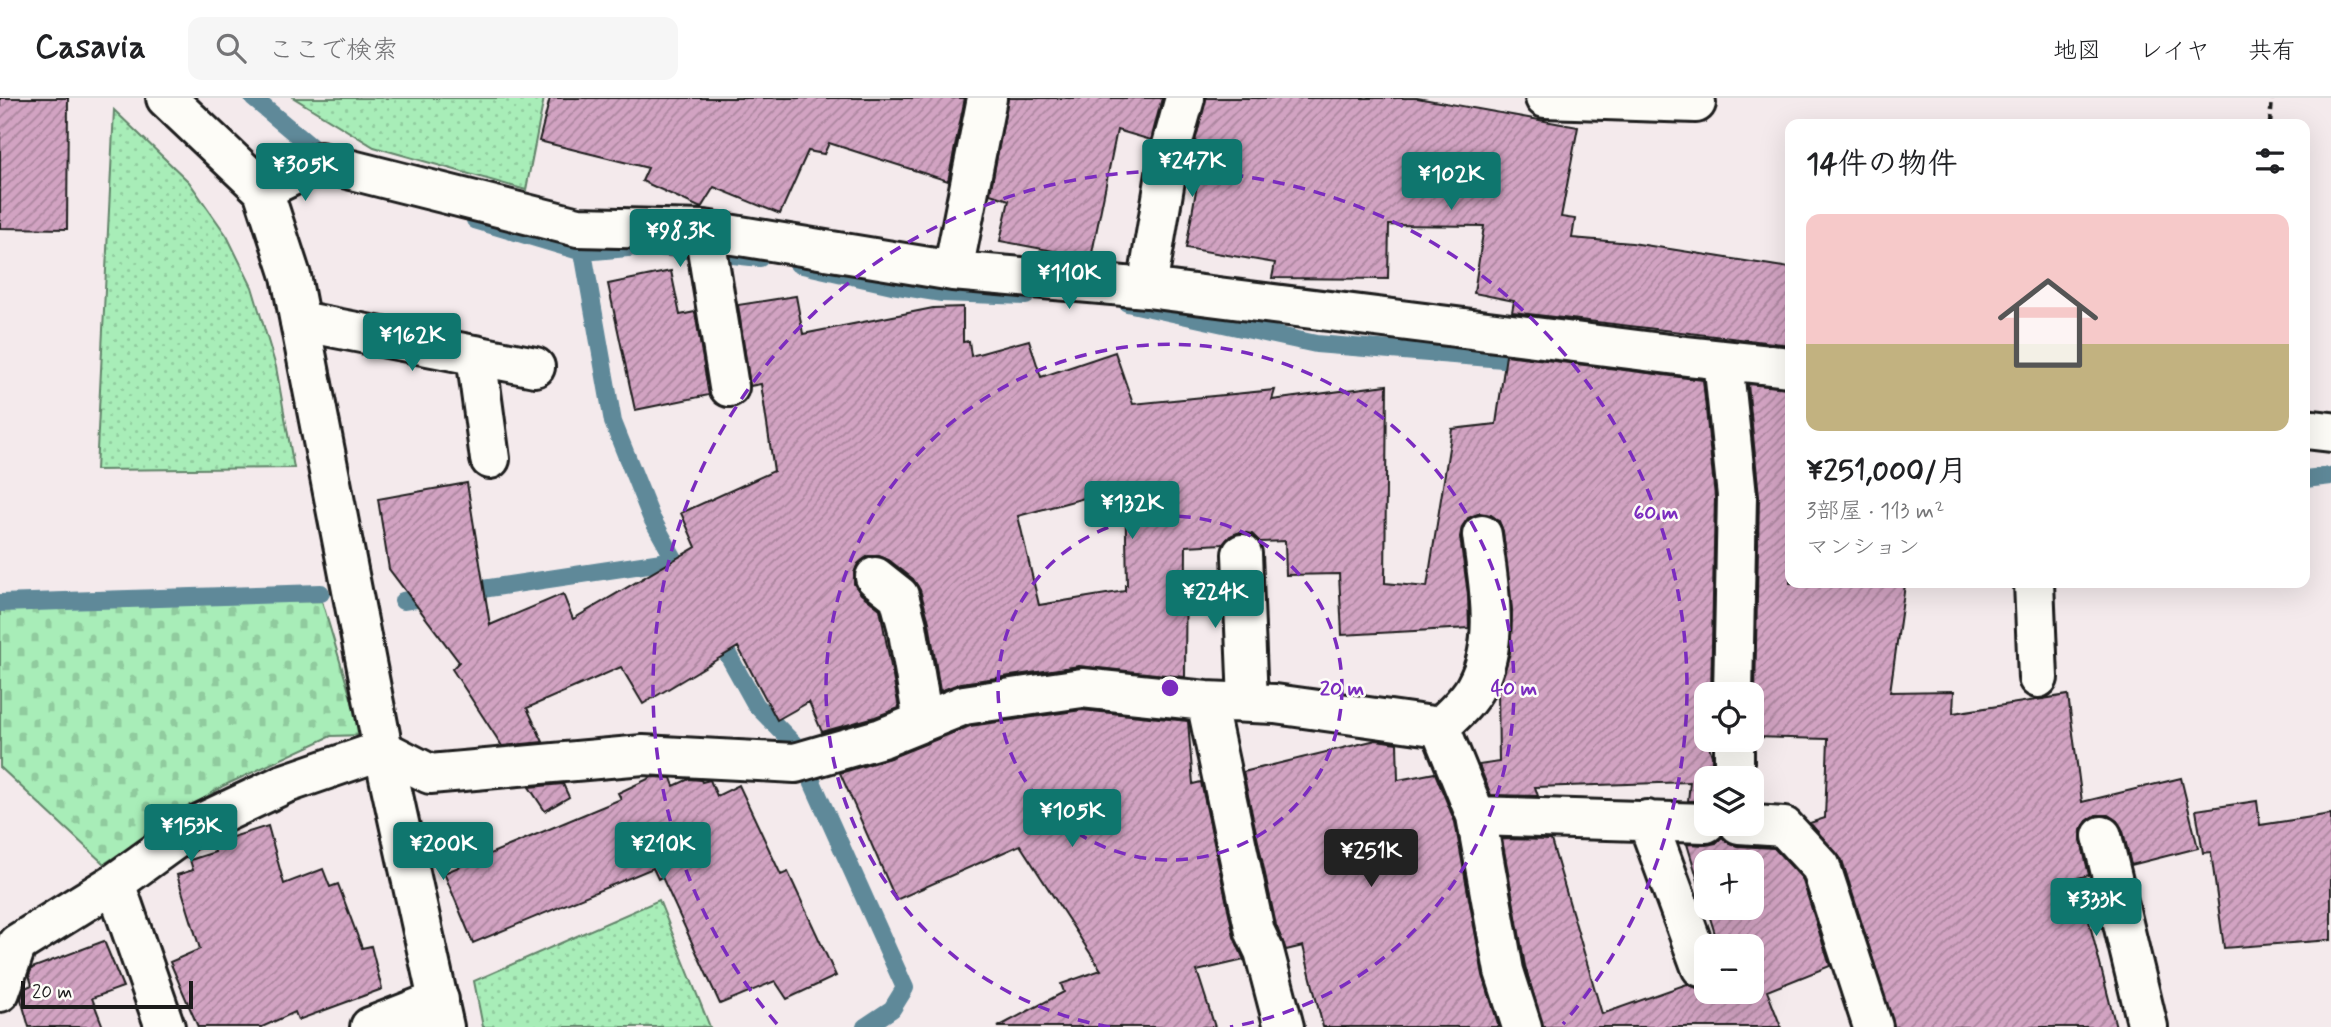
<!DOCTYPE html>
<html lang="ja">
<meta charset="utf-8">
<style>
:root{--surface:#fff;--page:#f6f6f6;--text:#202124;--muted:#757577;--line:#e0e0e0;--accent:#0f766e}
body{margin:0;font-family:Mynerve,"Klee One",sans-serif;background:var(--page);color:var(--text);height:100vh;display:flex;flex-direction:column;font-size:26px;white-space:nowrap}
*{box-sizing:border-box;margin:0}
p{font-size:23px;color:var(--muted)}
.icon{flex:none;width:38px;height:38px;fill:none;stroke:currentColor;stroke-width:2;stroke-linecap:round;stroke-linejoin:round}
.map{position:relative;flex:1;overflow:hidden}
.details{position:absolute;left:1785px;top:21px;width:525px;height:469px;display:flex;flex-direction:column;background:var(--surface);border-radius:14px;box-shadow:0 7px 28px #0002}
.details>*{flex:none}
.buttons{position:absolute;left:1694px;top:584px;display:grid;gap:14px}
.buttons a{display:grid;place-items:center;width:70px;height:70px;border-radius:14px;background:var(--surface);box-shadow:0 7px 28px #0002;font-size:35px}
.scale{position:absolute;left:21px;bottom:18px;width:172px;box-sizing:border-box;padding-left:7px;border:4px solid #1c1c1c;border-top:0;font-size:19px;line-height:24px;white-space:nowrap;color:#1c1c1c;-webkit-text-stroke:5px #fdfcf7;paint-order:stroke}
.price{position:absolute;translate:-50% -60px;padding:0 16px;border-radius:7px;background:var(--accent);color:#fff;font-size:23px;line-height:46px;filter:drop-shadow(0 2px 4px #0008)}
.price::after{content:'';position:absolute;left:50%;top:42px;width:21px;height:16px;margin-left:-10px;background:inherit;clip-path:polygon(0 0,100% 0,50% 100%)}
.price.selected{background:#222;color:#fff}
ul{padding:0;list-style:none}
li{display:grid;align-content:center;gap:14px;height:371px;padding:0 21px}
li span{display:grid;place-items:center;height:217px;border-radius:14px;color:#555}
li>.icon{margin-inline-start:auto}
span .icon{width:126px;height:126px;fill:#fffc;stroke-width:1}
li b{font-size:30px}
h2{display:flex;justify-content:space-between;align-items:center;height:84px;padding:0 21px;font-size:30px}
header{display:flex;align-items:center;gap:42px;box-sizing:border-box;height:98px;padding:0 35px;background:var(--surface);border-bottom:2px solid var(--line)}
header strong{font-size:33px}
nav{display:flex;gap:38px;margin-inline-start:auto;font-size:24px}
.search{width:490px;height:63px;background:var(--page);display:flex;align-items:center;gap:18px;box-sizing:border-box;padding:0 24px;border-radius:14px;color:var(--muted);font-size:26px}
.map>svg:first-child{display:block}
</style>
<header>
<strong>Casavia</strong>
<div class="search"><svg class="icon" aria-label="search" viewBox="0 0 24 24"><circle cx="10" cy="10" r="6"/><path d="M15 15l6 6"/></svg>ここで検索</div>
<nav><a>地図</a><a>レイヤ</a><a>共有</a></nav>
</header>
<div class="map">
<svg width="2331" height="929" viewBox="0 0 2331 929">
<defs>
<pattern id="grass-dots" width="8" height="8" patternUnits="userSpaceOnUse" patternTransform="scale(1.75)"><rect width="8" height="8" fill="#a8edb8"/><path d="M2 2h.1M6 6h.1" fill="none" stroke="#90cb9e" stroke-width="1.8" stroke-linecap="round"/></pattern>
<pattern id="cemetery-stones" width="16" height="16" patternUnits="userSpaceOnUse" patternTransform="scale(1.75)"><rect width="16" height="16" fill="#a8edb8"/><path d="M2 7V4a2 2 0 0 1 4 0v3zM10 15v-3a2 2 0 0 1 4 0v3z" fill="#90cb9e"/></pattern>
<pattern id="building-hatch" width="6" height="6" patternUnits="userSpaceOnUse" patternTransform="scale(1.75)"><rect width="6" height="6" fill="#d2a3c2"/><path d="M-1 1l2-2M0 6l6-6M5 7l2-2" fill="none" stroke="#aa849d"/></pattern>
</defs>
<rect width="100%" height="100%" fill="#f4eaec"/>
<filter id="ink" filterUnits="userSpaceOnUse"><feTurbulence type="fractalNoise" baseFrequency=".0143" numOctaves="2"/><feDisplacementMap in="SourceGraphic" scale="14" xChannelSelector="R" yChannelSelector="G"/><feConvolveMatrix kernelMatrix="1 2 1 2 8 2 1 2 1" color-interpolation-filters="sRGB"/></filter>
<g filter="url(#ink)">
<path fill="url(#grass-dots)" stroke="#62846a" stroke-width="2" d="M294,0H544L526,92L374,49Z
M114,12L189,84L227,138L252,189L276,269L294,370L96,372Z
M659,802L710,929H483L474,883Z"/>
<path fill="url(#cemetery-stones)" stroke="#62846a" stroke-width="2" d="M322,503L362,637L331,638L223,688L104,766L0,669V510L149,505Z"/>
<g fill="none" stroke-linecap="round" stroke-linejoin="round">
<path stroke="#5f8999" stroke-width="18" d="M253,0L328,63
M475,122L583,154L650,148L760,160
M583,154L613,324L651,419L686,482
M798,166L892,187L942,195L1026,198
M1127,205L1316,246L1528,263
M1605,270L1760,286L1790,293
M2305,381L2331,378
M403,503L675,462
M0,505L321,495
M717,537L756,607L796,648L905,890L892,911L865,929"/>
</g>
<path fill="url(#building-hatch)" stroke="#1c1c1c" stroke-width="2" fill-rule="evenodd" d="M0,0H68L67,131L0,130Z
M550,0H965L948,83L829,45L824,56L808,53L780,116L714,89L701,110L642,83L648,70L539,43Z
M1008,0H1162L1151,42L1117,32L1091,160L1000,143L1009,102L990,96Z
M1206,0H1417L1578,29L1561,119L1575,121L1572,140L1632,145L1790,170V247L1512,214L1514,203L1474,195L1484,128L1389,127L1388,181L1272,180L1275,165L1186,150L1202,58L1192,55Z
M671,173L680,217L695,214L709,297L635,312L608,186Z
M796,198L803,236L933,210L963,209V244L969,243L971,258L1029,242L1041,279L1115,254L1133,306L1275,292L1272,302L1387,287L1385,485L1427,489L1452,331L1496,326L1506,257L1703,282L1715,399L1711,597H1706V638L1712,658V681H1706V703H1688L1690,684L1535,689L1538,698L1491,697L1479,667L1499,664L1498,592L1510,555L1512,512L1503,433L1499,423L1491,417L1480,415L1468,420L1462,429L1460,439L1468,496L1469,530L1342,537L1339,476L1286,477L1285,443L1260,444L1252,436L1240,434L1230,438L1223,446L1186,448L1185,579L1079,568L961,585L940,593L929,524L920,492L913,481L889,462L879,458H868L858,466L854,475V486L861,496L880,511L899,610L875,619L822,634L809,604L777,622L738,549L643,606L621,569L527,610L543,644L502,648L452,571L459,564L389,471L378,401L467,385L490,527L563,496L573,521L696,449L681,415L774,373L761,286L750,288L738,207ZM1125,389L1127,487H1125V493L1039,507L1018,418Z
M1748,286L1790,290V485L1905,487L1890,594L1954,593L1953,615L2068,597L2082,704L2181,680L2198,750L2131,767L2123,733L2117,723L2108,717H2096L2087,723L2081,732V743L2089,777L2078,780L2116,929H1894L1842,762L1810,725L1825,720L1828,641L1755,639L1752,630V608L1755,597L1759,398Z
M1082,612L1188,623L1193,686L1201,684L1234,839L1244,862L1197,873L1215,929H998L1064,894L1061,886L1101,872L1020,747L896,802L840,675L890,660L970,628Z
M1376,642L1397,645L1398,682L1435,675L1455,724L1483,877L1499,929H1323L1303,848L1286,852L1276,827L1243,674Z
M652,679L671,680L674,688L689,681L701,682L702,684L710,682L717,698L739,687L781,777L788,774L836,878L787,901L775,883L720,906L662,779L658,781L653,770L473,845L444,775L621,701L618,695Z
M563,686L569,699L545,713L529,689Z
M2257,703L2260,727L2331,716V842L2224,850L2211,754L2203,755L2196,712Z
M268,728L284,786L323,771L330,789L338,786L362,850L371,848L382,891L298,922L295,914L262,929H198L170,864L200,851L177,777L193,772L190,762L215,754L213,745Z
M1722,739L1727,744L1737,748L1774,750L1802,780L1830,868L1767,893L1781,929H1543L1525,868L1502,741L1551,742L1602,916L1687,886L1697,890H1706V894H1752V849H1719L1707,810H1752V765H1706V809L1687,746L1706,747L1716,745Z
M104,843L123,889L92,900L103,929H29L21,901L25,890L32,887L29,877L32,870Z"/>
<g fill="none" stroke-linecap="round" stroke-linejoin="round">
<defs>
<path id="street" d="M1545,0L1696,5
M263,92L320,64L578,129L704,132L953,173L1147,190L1677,257L1790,269
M704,132L729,289
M953,173L987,0
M1147,190L1169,58L1185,0
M300,223L535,269
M476,257L490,361
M1723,262L1737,398L1733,597
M2305,331L2331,334
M1242,456L1248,604
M875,479L899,498L907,528L923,623
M2034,485L2038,580
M1206,603L1255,834L1264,853L1284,929
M1440,629C1453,616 1468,604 1476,588C1501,543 1488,485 1482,437
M1734,642V681
M1476,718L1504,873L1522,929
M1647,722L1701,869
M1739,726L1784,729L1821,769L1873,929
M2102,738L2148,929
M115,785L165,929
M0,894L17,846L115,785L191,730L284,686L383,652L430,676L643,657L795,665L882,640L964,607L1082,590L1206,603L1275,606L1440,629L1476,718L1706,725
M370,929L439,902"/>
<path id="secondary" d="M166,0L263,92L291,178L383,652L444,929"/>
</defs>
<use href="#street" stroke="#1c1c1c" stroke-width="44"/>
<use href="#secondary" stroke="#1c1c1c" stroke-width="44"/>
<path stroke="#1c1c1c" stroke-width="4.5" stroke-dasharray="7 5" stroke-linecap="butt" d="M2270,26L2272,0"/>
<use href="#street" stroke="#fdfcf7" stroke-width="38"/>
<use href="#secondary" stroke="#fdfcf7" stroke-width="38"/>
</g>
</g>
<g fill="none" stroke="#7b2cbf" stroke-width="3.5" stroke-dasharray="12 9">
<circle cx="1170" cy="590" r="172"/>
<path d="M1110 929A344 344 0 1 1 1230 929"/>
<path d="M777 926A517 517 0 1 1 1563 926"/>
</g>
<circle cx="1170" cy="590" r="10" fill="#7b2cbf" stroke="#fdfcf7" stroke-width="3.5"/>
<g font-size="21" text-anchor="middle" font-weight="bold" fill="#7b2cbf" stroke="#fdfcf7" stroke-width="5" stroke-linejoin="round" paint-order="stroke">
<text x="1656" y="421">60 m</text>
<text x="1342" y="597">20 m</text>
<text x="1514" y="597">40 m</text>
</g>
</svg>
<div class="buttons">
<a><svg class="icon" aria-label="locate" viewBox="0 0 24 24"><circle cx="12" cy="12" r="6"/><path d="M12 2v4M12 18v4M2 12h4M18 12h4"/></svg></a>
<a><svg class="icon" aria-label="layers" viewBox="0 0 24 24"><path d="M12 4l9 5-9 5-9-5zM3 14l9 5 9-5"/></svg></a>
<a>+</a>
<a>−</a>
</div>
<div class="scale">20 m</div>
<b class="price" style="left:1192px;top:101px">¥247K</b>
<b class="price" style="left:305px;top:105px">¥305K</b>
<b class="price" style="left:1451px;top:114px">¥102K</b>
<b class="price" style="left:680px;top:171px">¥98.3K</b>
<b class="price" style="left:1069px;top:213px">¥110K</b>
<b class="price" style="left:412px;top:275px">¥162K</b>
<b class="price" style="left:1132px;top:443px">¥132K</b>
<b class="price" style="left:1215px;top:532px">¥224K</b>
<b class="price" style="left:1072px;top:751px">¥105K</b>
<b class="price" style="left:191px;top:766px">¥153K</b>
<b class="price" style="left:443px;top:784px">¥200K</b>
<b class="price" style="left:663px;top:784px">¥210K</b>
<b class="price selected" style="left:1371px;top:791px">¥251K</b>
<b class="price" style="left:2096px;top:840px">¥333K</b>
<section class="details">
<h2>14件の物件<svg class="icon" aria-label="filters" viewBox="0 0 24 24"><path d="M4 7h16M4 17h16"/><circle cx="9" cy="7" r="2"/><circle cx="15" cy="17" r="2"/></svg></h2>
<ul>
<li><span style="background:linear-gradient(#f6c9c9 60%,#c2b280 0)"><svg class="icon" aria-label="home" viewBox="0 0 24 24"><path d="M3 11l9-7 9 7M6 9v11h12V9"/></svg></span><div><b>¥251,000/月</b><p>3部屋 · 113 m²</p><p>マンション</p></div></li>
</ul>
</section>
</div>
